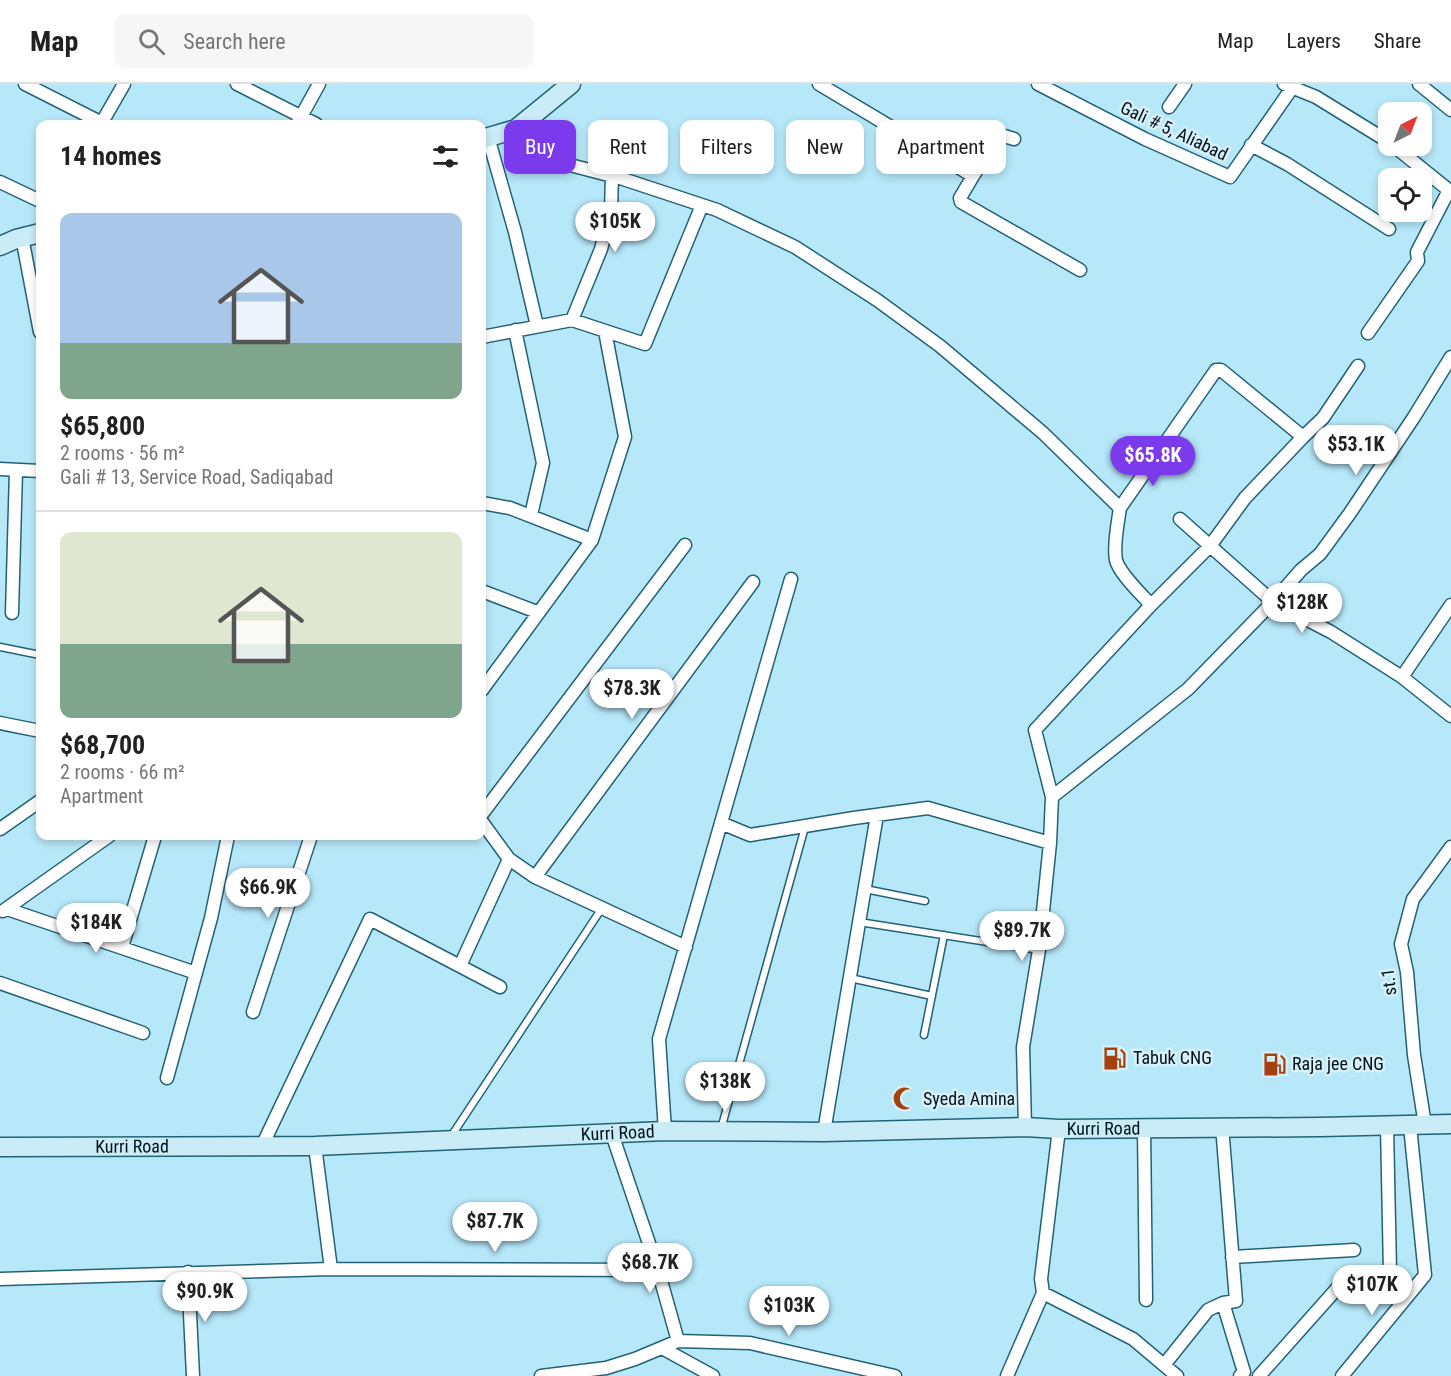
<!DOCTYPE html>
<meta charset="utf-8">
<style>
:root{--surface:#fff;--page:#f6f6f6;--text:#222;--muted:#767676;--line:#e0e0e0;--accent:#7c3aed}
body{margin:0;font-family:"Roboto Condensed",sans-serif;background:var(--page);color:var(--text);height:100vh;display:flex;flex-direction:column;font-size:22px;white-space:nowrap}
*{box-sizing:border-box;margin:0}
p{font-size:20px;color:var(--muted)}
.icon{flex:none;width:33px;height:33px;fill:none;stroke:currentColor;stroke-width:2;stroke-linecap:round;stroke-linejoin:round}
.map{position:relative;flex:1;overflow:hidden}
.sheet{position:absolute;left:36px;top:36px;width:450px;height:720px;display:flex;flex-direction:column;background:var(--surface);border-radius:12px;box-shadow:0 3px 9px #0003}
.sheet>*{flex:none}
.guide{position:absolute;left:504px;top:36px;width:570px;height:54px;display:flex;gap:12px}
.needle{width:39px;rotate:42deg}
.controls{position:absolute;left:1378px;top:18px;display:grid;gap:12px}
.controls a{display:grid;place-items:center;width:54px;height:54px;border-radius:12px;background:var(--surface);box-shadow:0 3px 9px #0003;font-size:30px}
.price{position:absolute;translate:-50% -51px;padding:0 14px;border-radius:21px;background:#fff;color:#222;font-size:20px;line-height:39px;filter:drop-shadow(0 2px 3px #0008)}
.price::after{content:'';position:absolute;left:50%;top:36px;width:18px;height:14px;margin-left:-9px;background:inherit;clip-path:polygon(0 0,100% 0,50% 100%)}
.price.on{background:var(--accent);color:#fff}
ul{padding:0;list-style:none}
li{display:grid;align-content:center;gap:12px;height:318px;padding:0 24px}
li+li{border-top:2px solid var(--line)}
li span{display:grid;place-items:center;height:186px;border-radius:12px;color:#555}
li>.icon{margin-inline-start:auto}
span .icon{width:108px;height:108px;fill:#fffc;stroke-width:1}
li b{font-size:26px}
h2{display:flex;justify-content:space-between;align-items:center;height:72px;padding:0 24px;font-size:26px}
.tag{padding:0 21px;border-radius:12px;background:var(--surface);box-shadow:0 3px 9px #0003;font-size:21px;line-height:54px}
.tag.on{background:var(--accent);color:#fff}
header{display:flex;align-items:center;gap:36px;box-sizing:border-box;height:84px;padding:0 30px;background:var(--surface);border-bottom:2px solid var(--line)}
header strong{font-size:28px}
nav{display:flex;gap:33px;margin-inline-start:auto;font-size:21px}
.search{width:420px;height:54px;background:var(--page);display:flex;align-items:center;gap:15px;box-sizing:border-box;padding:0 21px;border-radius:12px;color:var(--muted);font-size:22px}
.map>svg:first-child{display:block}
</style>
<header>
<strong>Map</strong>
<div class="search"><svg class="icon" aria-label="search" viewBox="0 0 24 24"><circle cx="10" cy="10" r="6"/><path d="M15 15l6 6"/></svg>Search here</div>
<nav><a>Map</a><a>Layers</a><a>Share</a></nav>
</header>
<div class="map">
<svg width="1451" height="1292" viewBox="0 0 1451 1292">
<rect width="100%" height="100%" fill="#b6e8fa"/>
<g fill="none" stroke-linecap="round" stroke-linejoin="round">
<defs>
<path id="lane" d="M0,563L40,571
M865,805L925,817
M859,838L1039,866
M850,894L932,912
M924,951L944,851
M721,1045L805,743
M450,1054L602,824"/>
<path id="street" d="M25,0L104,40
M237,0L316,40
M819,0L973,92L960,114L961,118L1080,186
M1038,0L1145,55L1230,93L1292,4
M1284,0L1316,13L1389,58
M1419,0L1451,26
M1169,23L1185,0
M101,40L124,0
M297,40L319,0
M516,45L547,75L620,94L717,126L795,163L877,216L940,262L1043,349L1120,424
M488,53L515,148L537,242
M1251,61L1287,80L1389,145
M1394,62L1451,108
M973,92L997,54L1001,51L1014,55
M0,98L40,117
M22,153L40,248
M572,236L601,165L611,127L612,92
M515,246L543,379L531,431
M1368,249L1418,177L1417,168L1449,106
M482,253L572,236L645,260L702,121
M1303,353L1323,334L1358,282
M0,385L40,387
M482,419L510,424L592,456
M1180,435L1273,518L1331,548L1402,593L1451,632
M482,507L537,528
M12,529L16,386
M1402,593L1451,521
M482,606L592,456L625,353L605,247
M0,639L40,647
M1052,713L1188,605L1273,518L1301,486L1320,470L1350,429L1414,333L1451,273
M482,730L685,461
M482,738L509,775
M721,739L750,751L854,734L928,724L1050,759
M0,745L40,717
M535,793L753,498
M7,825L196,889
M3,827L109,752
M122,863L155,752
M460,882L509,775L535,793L686,863
M0,899L143,949
M253,928L311,752
M167,994L211,834L228,752
M1425,1041L1414,971L1407,888L1401,860L1413,815L1451,763
M1222,1042L1236,1217L1223,1219L1244,1288L1240,1292
M1387,1042L1390,1188
M1025,1043L1023,963L1039,866L1050,759L1052,713L1035,646L1151,521L1210,462L1245,414L1303,353L1221,286H1216L1120,424C1118,438 1113,461 1116,476C1119,489 1141,510 1151,521
M1144,1043L1146,1216
M665,1047L659,955L791,495
M824,1048L877,731
M262,1062L370,835L500,903
M1232,1173L1354,1166
M331,1185L658,1186
M188,1188L193,1292
M0,1195L331,1185L315,1062
M1043,1209L1133,1255L1177,1292
M678,1257L750,1259L895,1292
M662,1264L713,1292
M1164,1281L1208,1226L1223,1219
M541,1292L606,1284L635,1275L678,1257L658,1186L612,1050
M1007,1292L1043,1209L1041,1195L1059,1045
M1259,1292L1349,1191
M1342,1292L1425,1191L1410,1042"/>
<g id="secondary">
<path d="M482,55L516,45L571,0"/>
<path d="M0,162L16,155L40,149"/>
<path id="s1" d="M0,1063L315,1062L665,1047L824,1048L1025,1043L1059,1045L1320,1043L1451,1040"/>
</g>
</defs>
<use href="#lane" stroke="#236276" stroke-width="9"/>
<use href="#street" stroke="#236276" stroke-width="15"/>
<use href="#secondary" stroke="#236276" stroke-width="21"/>
<use href="#lane" stroke="#fff" stroke-width="6"/>
<use href="#street" stroke="#fff" stroke-width="12"/>
<use href="#secondary" stroke="#c9ecf7" stroke-width="18"/>
</g>
<defs>
<symbol id="fuel-bare" viewBox="-9 -9 18 18"><path d="M-5.5-6h7V0h2V4h1.3V-2.5L3-4.5l.8-.8L6-3V5H2.5V1h-1V6h-7ZM-4.2-4.7v3.2H.2V-4.7Z" fill="#a5410e" stroke="#d8f0fa" stroke-width="2.5" paint-order="stroke"/></symbol>
<symbol id="mosque-bare" viewBox="-9 -9 18 18"><path d="M3.5-4.9A6 6 0 1 0 3.5 4.9A5 5 0 1 1 3.5-4.9Z" fill="#a5410e" stroke="#d8f0fa" stroke-width="2.5" paint-order="stroke"/></symbol>
</defs>
<g fill-rule="evenodd">
<use href="#fuel-bare" x="1098" y="958" width="33" height="33"/>
<use href="#fuel-bare" x="1258" y="964" width="33" height="33"/>
<use href="#mosque-bare" x="888" y="998" width="33" height="33"/>
</g>
<g text-anchor="middle" stroke-width="5" stroke-linejoin="round" paint-order="stroke">
<g font-size="18" fill="#00121a" stroke="#d8f0fa">
<text transform="translate(1174 47) rotate(25)" y="6">Gali # 5, Aliabad</text>
<text transform="translate(1389 898) rotate(-97)" y="6">st.1</text>
<text dy="6" stroke="none"><textPath href="#s1" startOffset="1104">Kurri Road</textPath></text>
<text dy="6" stroke="none"><textPath href="#s1" startOffset="618">Kurri Road</textPath></text>
<text dy="6" stroke="none"><textPath href="#s1" startOffset="132">Kurri Road</textPath></text>
</g>
<g font-size="18" fill="#00121a" stroke="#d8f0fa" text-anchor="start">
<text x="1133" y="980">Tabuk CNG</text>
<text x="1292" y="986">Raja jee CNG</text>
<text x="923" y="1021">Syeda Amina</text>
</g>
</g>
</svg>
<div class="controls">
<a><svg class="needle" viewBox="-14 -14 28 28"><path d="M0-13l5 13h-10z" fill="#e53935"/><path d="M0 13l5-13h-10z" fill="#767676"/></svg></a>
<a><svg class="icon" aria-label="locate" viewBox="0 0 24 24"><circle cx="12" cy="12" r="6"/><path d="M12 2v4M12 18v4M2 12h4M18 12h4"/></svg></a>
</div>
<b class="price" style="left:615px;top:169px">$105K</b>
<b class="price" style="left:1356px;top:392px">$53.1K</b>
<b class="price on" style="left:1153px;top:403px">$65.8K</b>
<b class="price" style="left:1302px;top:550px">$128K</b>
<b class="price" style="left:632px;top:636px">$78.3K</b>
<b class="price" style="left:268px;top:835px">$66.9K</b>
<b class="price" style="left:96px;top:870px">$184K</b>
<b class="price" style="left:1022px;top:878px">$89.7K</b>
<b class="price" style="left:725px;top:1029px">$138K</b>
<b class="price" style="left:495px;top:1169px">$87.7K</b>
<b class="price" style="left:650px;top:1210px">$68.7K</b>
<b class="price" style="left:1372px;top:1232px">$107K</b>
<b class="price" style="left:205px;top:1239px">$90.9K</b>
<b class="price" style="left:789px;top:1253px">$103K</b>
<div class="guide">
<a class="tag on">Buy</a>
<a class="tag">Rent</a>
<a class="tag">Filters</a>
<a class="tag">New</a>
<a class="tag">Apartment</a>
</div>
<section class="sheet">
<h2>14 homes<svg class="icon" aria-label="filters" viewBox="0 0 24 24"><path d="M4 7h16M4 17h16"/><circle cx="9" cy="7" r="2"/><circle cx="15" cy="17" r="2"/></svg></h2>
<ul>
<li><span style="background:linear-gradient(#a9c7e8 70%,#7fa58c 0)"><svg class="icon" aria-label="home" viewBox="0 0 24 24"><path d="M3 11l9-7 9 7M6 9v11h12V9"/></svg></span><div><b>$65,800</b><p>2 rooms · 56 m²</p><p>Gali # 13, Service Road, Sadiqabad</p></div></li>
<li><span style="background:linear-gradient(#dfe7d0 60%,#7fa58c 0)"><svg class="icon" aria-label="home" viewBox="0 0 24 24"><path d="M3 11l9-7 9 7M6 9v11h12V9"/></svg></span><div><b>$68,700</b><p>2 rooms · 66 m²</p><p>Apartment</p></div></li>
</ul>
</section>
</div>
